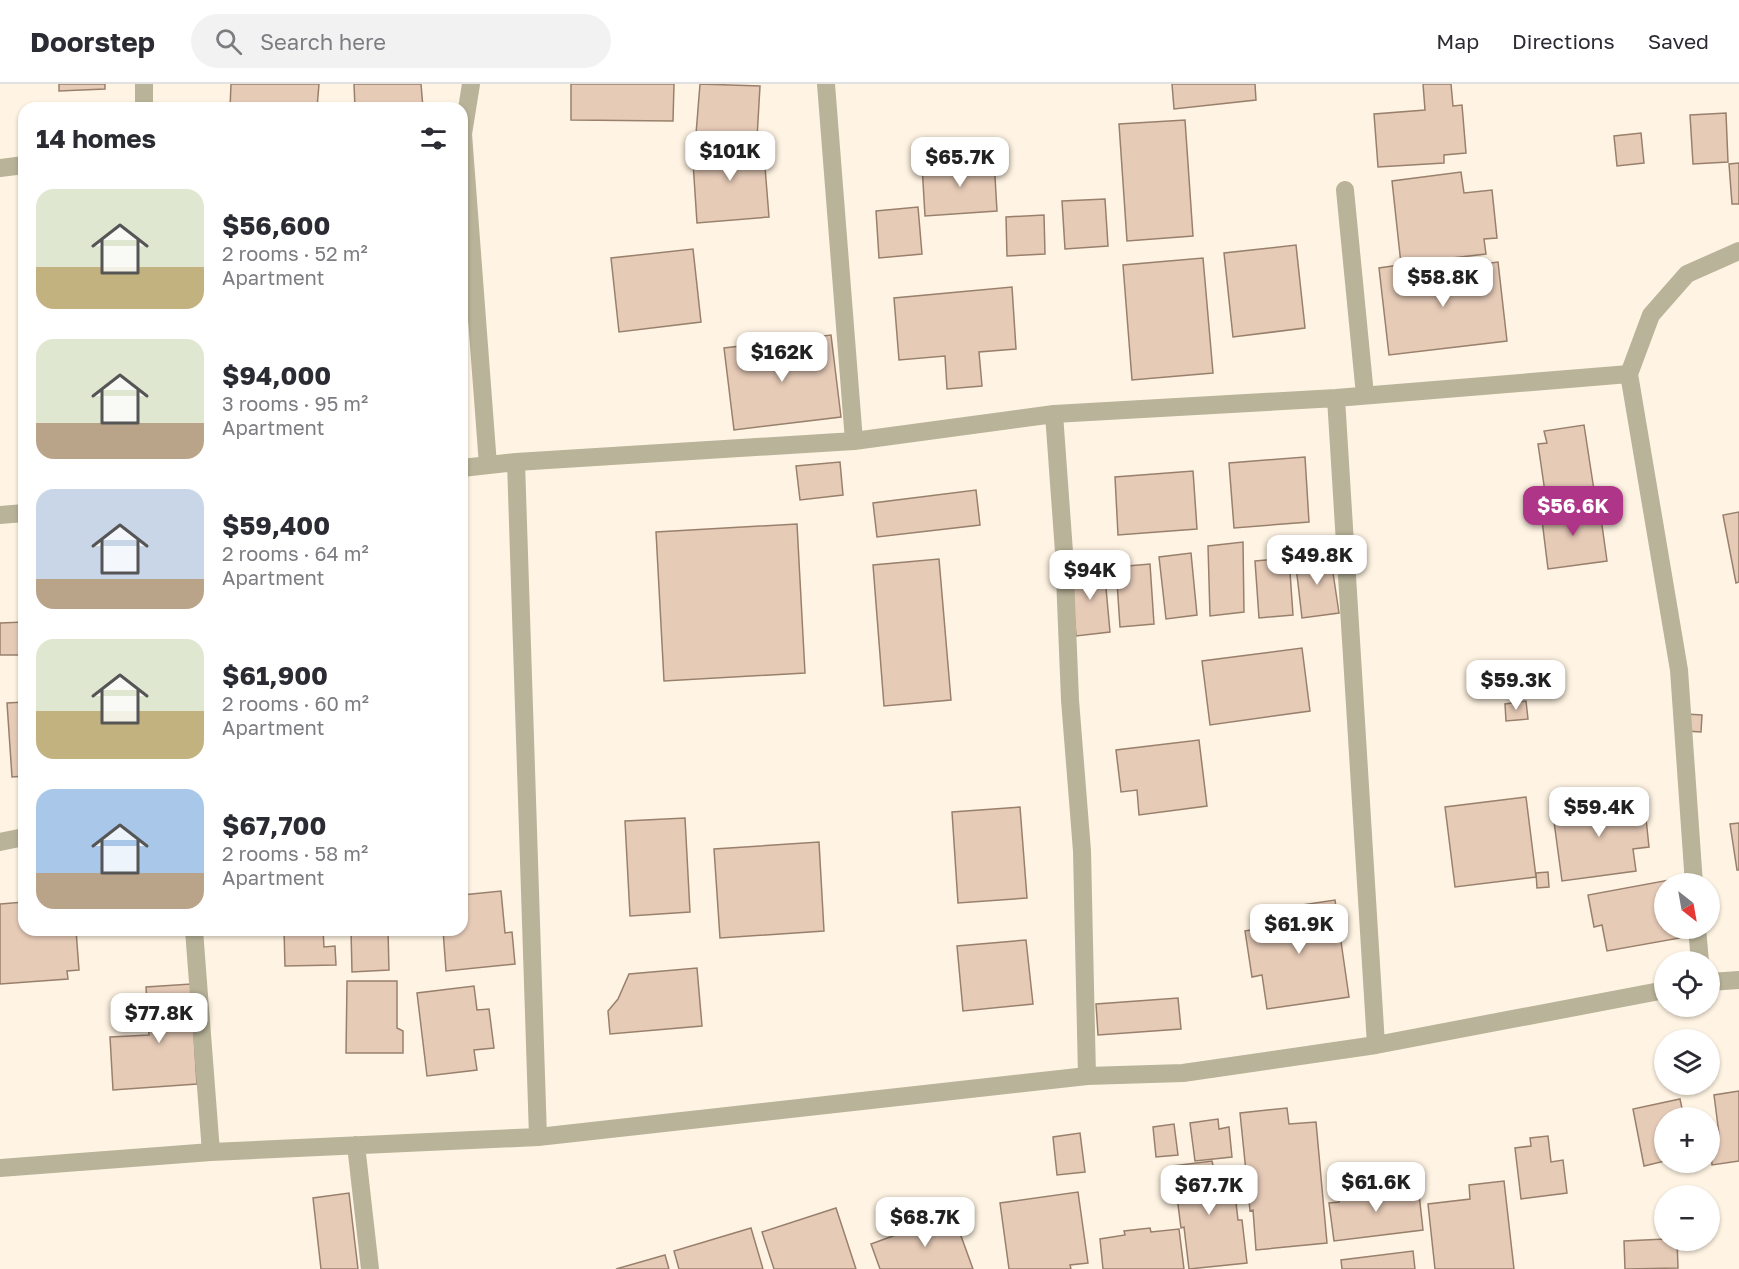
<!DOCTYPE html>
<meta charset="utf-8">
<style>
:root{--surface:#fff;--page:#f2f2f3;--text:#2b2b33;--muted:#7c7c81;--line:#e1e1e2;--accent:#af3589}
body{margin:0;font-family:"Golos Text",sans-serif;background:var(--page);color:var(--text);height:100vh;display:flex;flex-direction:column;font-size:22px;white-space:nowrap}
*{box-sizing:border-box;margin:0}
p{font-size:20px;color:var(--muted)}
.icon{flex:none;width:33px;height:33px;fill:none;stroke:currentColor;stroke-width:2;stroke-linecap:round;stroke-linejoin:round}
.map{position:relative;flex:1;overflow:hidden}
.sheet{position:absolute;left:18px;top:18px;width:450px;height:834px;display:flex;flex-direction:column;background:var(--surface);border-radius:18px;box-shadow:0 2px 4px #0004}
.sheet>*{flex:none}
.needle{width:39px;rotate:149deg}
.tools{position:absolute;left:1654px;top:789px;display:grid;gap:12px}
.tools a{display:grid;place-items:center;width:66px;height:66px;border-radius:50%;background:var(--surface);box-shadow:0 2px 4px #0004;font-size:30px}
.price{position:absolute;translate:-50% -51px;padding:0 14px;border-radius:12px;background:#fff;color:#222;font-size:20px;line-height:39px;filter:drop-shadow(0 2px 3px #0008)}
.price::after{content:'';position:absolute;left:50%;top:36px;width:18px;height:14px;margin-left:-9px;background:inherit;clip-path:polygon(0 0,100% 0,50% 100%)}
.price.selected{background:var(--accent);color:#fff}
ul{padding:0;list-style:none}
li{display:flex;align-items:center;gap:18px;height:150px;padding:0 18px}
li span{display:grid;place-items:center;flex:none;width:168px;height:120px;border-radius:18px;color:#555}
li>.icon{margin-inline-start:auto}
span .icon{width:72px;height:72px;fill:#fffc;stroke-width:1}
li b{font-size:26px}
h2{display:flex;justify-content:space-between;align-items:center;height:72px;padding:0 18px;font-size:26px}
header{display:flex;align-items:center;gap:36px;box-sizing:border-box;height:84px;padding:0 30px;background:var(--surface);border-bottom:2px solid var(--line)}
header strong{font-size:28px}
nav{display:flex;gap:33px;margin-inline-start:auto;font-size:21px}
.search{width:420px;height:54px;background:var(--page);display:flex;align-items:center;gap:15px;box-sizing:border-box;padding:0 21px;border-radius:33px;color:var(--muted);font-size:22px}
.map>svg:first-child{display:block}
</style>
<header>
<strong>Doorstep</strong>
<div class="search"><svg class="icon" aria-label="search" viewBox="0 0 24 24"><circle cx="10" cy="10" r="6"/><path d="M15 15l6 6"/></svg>Search here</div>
<nav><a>Map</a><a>Directions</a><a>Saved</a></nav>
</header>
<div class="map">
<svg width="1739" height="1185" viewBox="0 0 1739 1185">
<rect width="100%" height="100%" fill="#fff4e3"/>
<path fill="#e6cbb7" stroke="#99806d" stroke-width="1.5" d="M59,0H105V5L59,7Z
M231,0H319L317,24H230Z
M354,0H421L423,24H355Z
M571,0H674L673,37L571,36Z
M700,0L760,2L757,54L696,50Z
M1172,0H1255L1256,16L1174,25Z
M1423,0H1451L1453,22L1462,21L1466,69L1444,71V79L1378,83L1374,30L1425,26Z
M1726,29L1728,78L1693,80L1690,31Z
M1185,36L1193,152L1127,157L1119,40Z
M1641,49L1644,79L1617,82L1614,52Z
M763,58L769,133L697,139L692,63Z
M994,76L997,127L925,132L922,81Z
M1739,79V120H1732L1729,80Z
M1461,88L1464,109L1492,106L1497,154L1484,155L1486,170L1401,180L1392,97Z
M1105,115L1108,162L1065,165L1062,117Z
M918,123L922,170L879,174L876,127Z
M1044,131L1045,170L1007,172L1006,133Z
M1296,161L1305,244L1233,253L1224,169Z
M693,165L701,238L619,248L611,174Z
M1203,174L1213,289L1132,296L1123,181Z
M1498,178L1507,257L1389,271L1379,184L1406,180L1408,199L1421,197L1420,188Z
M1012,203L1016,265L979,268L982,302L947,305L945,272L899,276L894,214Z
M831,251L841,333L734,346L724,264Z
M1584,341L1594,406L1562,411L1561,405L1545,408L1538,360L1547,359L1544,347Z
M1305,373L1309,438L1234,444L1229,379Z
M840,378L843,411L800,416L796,382Z
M1193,387L1197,445L1118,451L1115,393Z
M976,406L980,441L877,453L873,419Z
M1587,418L1589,436L1601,434L1607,477L1548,485L1542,436L1547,435L1546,424Z
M1739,428V498L1736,499L1723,431Z
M797,440L805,589L664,597L656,448Z
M1243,458L1244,528L1210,532L1208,462Z
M1191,469L1197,531L1166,535L1159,473Z
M1330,469L1339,529L1302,534L1295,474Z
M1289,474L1293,531L1259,534L1255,477Z
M939,475L951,616L884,622L873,481Z
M1150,480L1154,540L1120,543L1116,483Z
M1104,482L1110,548L1076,552L1070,486Z
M24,538V571H0V539Z
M1302,564L1310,627L1210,641L1202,577Z
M1526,617L1528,635L1506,637L1505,620Z
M24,618V692L12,693L7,619Z
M1686,630L1702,631L1701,648L1685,647Z
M1199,656L1207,722L1139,731L1137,706L1121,708L1116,666Z
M1526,713L1536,793L1455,803L1445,723Z
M1628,713L1630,727L1645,725L1649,763L1633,765L1636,787L1562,797L1552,723Z
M1020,723L1027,814L958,819L952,728Z
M685,734L690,828L630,832L625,737Z
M1739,739V786H1737L1730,740Z
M819,758L824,847L720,854L714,765Z
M1548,788L1549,803L1537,804L1536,789Z
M1669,796L1670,800H1665V844H1678L1680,854L1607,867L1602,841L1594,843L1588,811Z
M501,807L505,849L512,848L515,880L446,887L443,846H462V811Z
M1335,816L1349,913L1267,925L1262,891L1252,893L1245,847L1258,845L1255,828Z
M24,818V846H76L79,886L67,887L68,895L0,900V820Z
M284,846H323L324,863L335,862L336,881L285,882Z
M351,846H388L389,886L352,888Z
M1026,856L1033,920L963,927L957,862Z
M697,884L702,942L610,950L608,927L618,915L629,890Z
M347,897H397V944L403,947V969H346Z
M191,900L197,1000L113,1006L110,953L149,951L146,903Z
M474,902L477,926L489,925L494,964L474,966L477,986L427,992L417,909Z
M1178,914L1181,945L1098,951L1096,920Z
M1739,1007V1077L1712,1081L1710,1051L1719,1050L1714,1011Z
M1680,1015L1684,1034H1665V1077L1644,1082L1633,1025Z
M1287,1024L1289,1040L1316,1038L1327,1159L1256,1166L1253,1126L1250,1127L1240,1029Z
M1218,1035L1219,1045L1229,1043L1232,1073L1195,1077L1190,1039Z
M1174,1040L1178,1071L1156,1073L1153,1043Z
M1080,1049L1085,1088L1057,1091L1053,1053Z
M1548,1052L1551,1078L1563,1076L1567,1109L1521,1115L1515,1064L1531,1062L1530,1054Z
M1212,1077L1214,1086L1232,1084L1238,1136H1242L1247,1179L1189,1185L1184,1143L1181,1144L1173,1082Z
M1504,1097L1514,1185H1435L1428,1120L1470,1115L1469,1101Z
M1418,1101L1423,1146L1334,1157L1329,1119L1339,1118L1338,1110Z
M1078,1108L1088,1179L1070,1181L1071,1185H1009L1000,1119Z
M349,1109L358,1185H321L313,1114Z
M836,1124L856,1185H774L762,1148Z
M953,1130L973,1185H880L871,1160Z
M751,1144L763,1185H679L674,1167Z
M1150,1144L1151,1148L1179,1145L1184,1185H1103L1100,1155L1125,1151L1124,1147Z
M1665,1155L1677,1156L1678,1184L1625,1185L1624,1157Z
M1413,1167L1415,1185H1342L1341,1176Z
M665,1171L669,1185H616Z"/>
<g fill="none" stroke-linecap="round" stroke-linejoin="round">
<path stroke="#b9b399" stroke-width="18" d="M144,0V24
M471,0L463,50L488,381
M826,0L854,357
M0,84L24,81
M1345,106L1365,311
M1336,314L1376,961
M1054,330L1064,468L1070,616L1082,767L1087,992
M516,378L854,357L1054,330L1336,314L1629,290
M462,384L516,378L538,1053
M0,431L24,429
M0,758L24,753
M1694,800L1679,586L1629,290L1651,231L1687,190L1739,167
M1697,844L1700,878
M194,846L211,1068
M1710,898L1739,896
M356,1061L370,1185
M0,1084L211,1068L538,1053L1087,992L1183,989L1376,961L1665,906"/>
</g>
</svg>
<div class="tools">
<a><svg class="needle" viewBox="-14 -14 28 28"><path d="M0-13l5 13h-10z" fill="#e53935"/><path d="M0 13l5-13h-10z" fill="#7c7c81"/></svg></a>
<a><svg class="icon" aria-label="locate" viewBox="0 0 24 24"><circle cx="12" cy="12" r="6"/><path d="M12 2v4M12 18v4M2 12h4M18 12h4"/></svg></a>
<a><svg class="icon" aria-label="layers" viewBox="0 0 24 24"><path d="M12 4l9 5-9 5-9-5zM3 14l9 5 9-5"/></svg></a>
<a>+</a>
<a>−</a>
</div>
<b class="price" style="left:730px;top:98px">$101K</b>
<b class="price" style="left:960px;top:104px">$65.7K</b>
<b class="price" style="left:1443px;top:224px">$58.8K</b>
<b class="price" style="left:782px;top:299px">$162K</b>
<b class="price selected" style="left:1573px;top:453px">$56.6K</b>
<b class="price" style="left:1317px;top:502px">$49.8K</b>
<b class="price" style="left:1090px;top:517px">$94K</b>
<b class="price" style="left:1516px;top:627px">$59.3K</b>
<b class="price" style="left:1599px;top:754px">$59.4K</b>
<b class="price" style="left:1299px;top:871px">$61.9K</b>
<b class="price" style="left:159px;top:960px">$77.8K</b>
<b class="price" style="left:1376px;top:1129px">$61.6K</b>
<b class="price" style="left:1209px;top:1132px">$67.7K</b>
<b class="price" style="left:925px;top:1164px">$68.7K</b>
<section class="sheet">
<h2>14 homes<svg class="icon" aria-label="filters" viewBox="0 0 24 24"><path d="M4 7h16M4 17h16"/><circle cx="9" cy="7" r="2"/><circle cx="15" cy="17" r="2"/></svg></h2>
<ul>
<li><span style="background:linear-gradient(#dfe7d0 65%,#c2b280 0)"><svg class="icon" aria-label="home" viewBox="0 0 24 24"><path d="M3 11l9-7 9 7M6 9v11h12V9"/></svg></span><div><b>$56,600</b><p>2 rooms · 52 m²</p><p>Apartment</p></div></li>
<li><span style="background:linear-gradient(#dfe7d0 70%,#b9a48a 0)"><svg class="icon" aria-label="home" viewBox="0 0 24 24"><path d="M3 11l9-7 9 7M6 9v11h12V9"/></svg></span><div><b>$94,000</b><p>3 rooms · 95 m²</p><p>Apartment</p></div></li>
<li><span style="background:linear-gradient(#c9d6e8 75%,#b9a48a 0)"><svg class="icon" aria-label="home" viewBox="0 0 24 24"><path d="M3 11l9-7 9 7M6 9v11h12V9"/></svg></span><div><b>$59,400</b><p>2 rooms · 64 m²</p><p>Apartment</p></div></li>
<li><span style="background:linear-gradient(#dfe7d0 60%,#c2b280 0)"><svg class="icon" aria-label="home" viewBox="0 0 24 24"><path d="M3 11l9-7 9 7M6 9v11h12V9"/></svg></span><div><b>$61,900</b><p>2 rooms · 60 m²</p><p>Apartment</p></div></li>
<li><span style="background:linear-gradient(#a9c7e8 70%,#b9a48a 0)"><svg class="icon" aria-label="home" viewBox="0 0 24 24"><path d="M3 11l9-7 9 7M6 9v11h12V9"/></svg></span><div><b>$67,700</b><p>2 rooms · 58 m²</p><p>Apartment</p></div></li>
</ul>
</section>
</div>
